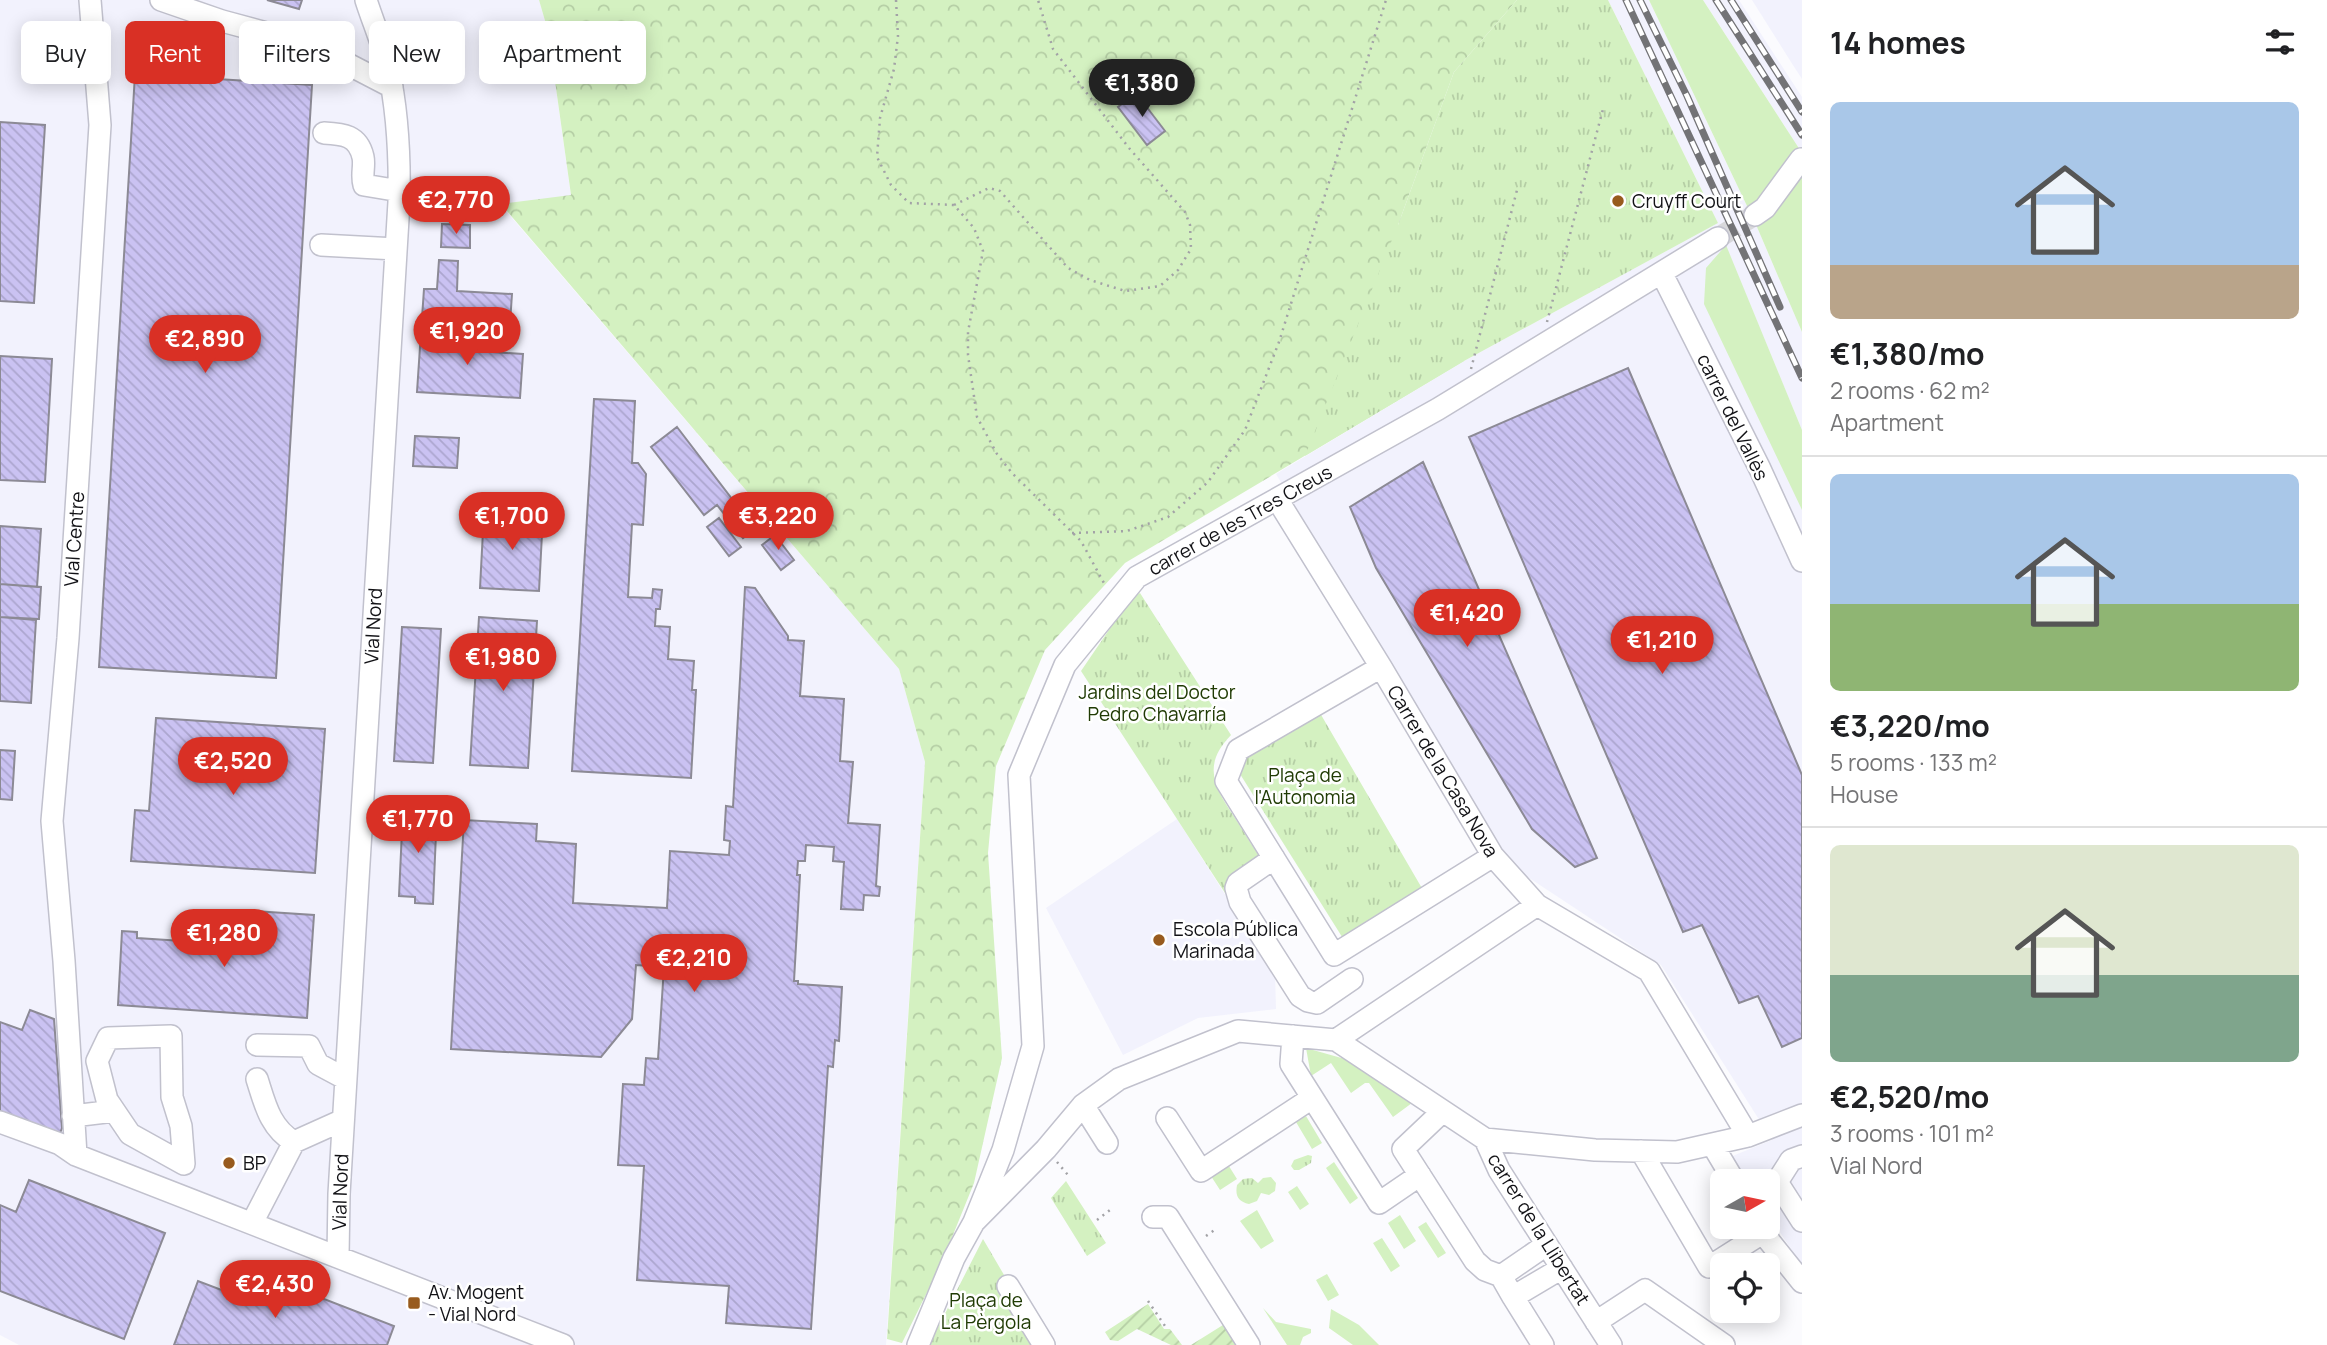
<!DOCTYPE html>
<meta charset="utf-8">
<style>
:root{--surface:#fff;--page:#f6f6f6;--text:#202124;--muted:#757577;--line:#e0e0e0;--accent:#d93025}
body{margin:0;font-family:Manrope,sans-serif;background:var(--page);color:var(--text);height:100vh;display:flex;flex-direction:column;font-size:26px;white-space:nowrap}
*{box-sizing:border-box;margin:0}
p{font-size:23px;color:var(--muted)}
.icon{flex:none;width:38px;height:38px;fill:none;stroke:currentColor;stroke-width:2;stroke-linecap:round;stroke-linejoin:round}
.map{position:relative;flex:1;overflow:hidden}
.drawer{display:flex;flex-direction:column;background:var(--surface);width:525px}
.drawer>*{flex:none}
.top-card{position:absolute;left:21px;top:21px;width:665px;height:63px;display:flex;gap:14px}
.needle{width:46px;rotate:81deg}
.fabs{position:absolute;left:1710px;top:1169px;display:grid;gap:14px}
.fabs a{display:grid;place-items:center;width:70px;height:70px;border-radius:10px;background:var(--surface);box-shadow:0 4px 18px #0003;font-size:35px}
.price{position:absolute;translate:-50% -60px;padding:0 16px;border-radius:24px;background:var(--accent);color:#fff;font-size:23px;line-height:46px;filter:drop-shadow(0 2px 4px #0008)}
.price::after{content:'';position:absolute;left:50%;top:42px;width:21px;height:16px;margin-left:-10px;background:inherit;clip-path:polygon(0 0,100% 0,50% 100%)}
.price.selected{background:#222;color:#fff}
ul{padding:0;list-style:none}
li{display:grid;align-content:center;gap:14px;height:371px;padding:0 28px}
li+li{border-top:2px solid var(--line)}
li span{display:grid;place-items:center;height:217px;border-radius:10px;color:#555}
li>.icon{margin-inline-start:auto}
span .icon{width:126px;height:126px;fill:#fffc;stroke-width:1}
li b{font-size:30px}
h2{display:flex;justify-content:space-between;align-items:center;height:84px;padding:0 28px;font-size:30px}
.pill{padding:0 24px;border-radius:10px;background:var(--surface);box-shadow:0 4px 18px #0003;font-size:24px;line-height:63px}
.pill.selected{background:var(--accent);color:#fff}
main{display:flex;flex:1;min-height:0}
.map>svg:first-child{display:block}
</style>
<main>
<div class="map">
<svg width="1802" height="1345" viewBox="0 0 1802 1345">
<defs>
<pattern id="forest-crowns" width="20" height="18" patternUnits="userSpaceOnUse" patternTransform="scale(1.75)"><rect width="20" height="18" fill="#d4f1c1"/><path d="M2 6a3 3 0 1 1 6 0M12 15a3 3 0 1 1 6 0" fill="none" stroke="#b5cea5"/></pattern>
<pattern id="park-tufts" width="24" height="20" patternUnits="userSpaceOnUse" patternTransform="scale(1.75)"><rect width="24" height="20" fill="#d4f1c1"/><path d="M3 7l-1-3M5 7V3M7 7l1-3M15 17l-1-3M17 17v-4M19 17l1-3" fill="none" stroke="#b5cea5"/></pattern>
<pattern id="garden-furrows" width="10" height="10" patternUnits="userSpaceOnUse" patternTransform="scale(1.75)"><rect width="10" height="10" fill="#d4f1c1"/><path d="M-1 1l2-2M0 10L10 0M9 11l2-2" fill="none" stroke="#b5cea5"/></pattern>
<pattern id="building-back-hatch" width="6" height="6" patternUnits="userSpaceOnUse" patternTransform="scale(1.75)"><rect width="6" height="6" fill="#cac2f2"/><path d="M-1 5l2 2M0 0l6 6M5-1l2 2" fill="none" stroke="#aca6cf"/></pattern>
</defs>
<rect width="100%" height="100%" fill="#fbfbfe"/>
<path fill="#f2f2fd" d="M0,0H539L548,31L571,196L501,205L899,669L925,762L886,1345H19L0,1335Z
M1608,0H1649L1757,227L1802,332V430L1726,246L1785,470L1802,510V1266L1768,1214V1181H1746L1730,1157L1772,1140L1661,965L1511,866L1276,474L1464,361L1718,223Z
M1703,0H1739L1802,97V153Z
M1752,0H1802V79L1791,62Z
M1177,819L1275,973L1276,1009L1198,1018L1123,1055L1046,908Z"/>
<path fill="#d4f1c1" d="M1649,0H1703L1802,153V332L1757,227Z
M1726,245L1802,430V510L1704,304L1706,268Z
M1306,1048L1345,1059L1412,1103L1393,1117L1369,1083H1365L1351,1093L1331,1063L1311,1076Z
M1306,1116L1322,1143L1312,1149L1296,1122Z
M1334,1162L1358,1198L1350,1204L1326,1168Z
M1227,1163L1237,1179L1220,1190L1209,1173Z
M1297,1186L1309,1204L1300,1210L1288,1192Z
M1257,1210L1274,1241L1261,1249L1240,1221Z
M1400,1215L1416,1241L1404,1249L1388,1223Z
M1426,1222L1446,1253L1438,1258L1418,1227Z
M1382,1238L1400,1266L1391,1272L1373,1243Z
M1327,1274L1339,1295L1328,1301L1316,1280Z
M1263,1308L1276,1322L1311,1329V1333L1303,1337L1300,1345H1287Z
M1331,1309L1359,1325L1379,1345H1353L1329,1328Z"/>
<path fill="url(#forest-crowns)" d="M539,0H1517L1454,72L1398,225L1464,361L1125,563L1045,650L996,766L988,853L1002,1058L974,1183L942,1262L902,1343L887,1339L925,762L899,669L501,204L571,195L548,31Z"/>
<path fill="url(#park-tufts)" d="M1517,0H1608L1718,223L1464,361L1305,456L1398,225L1454,72Z
M1140,593L1231,735C1201,766 1215,788 1235,818C1245,834 1255,850 1265,865L1225,893L1081,671L1130,599Z
M1320,713L1423,890L1344,940L1240,774L1244,758Z
M1308,1155L1312,1156L1311,1163L1299,1170H1294L1291,1166L1294,1160Z
M1271,1177L1276,1183L1275,1191L1269,1195L1261,1193L1257,1201L1249,1204C1238,1201 1235,1196 1237,1185L1243,1179L1252,1178L1258,1183L1263,1178Z
M1066,1181L1106,1243L1087,1256L1051,1198Z
M983,1239L1045,1345H929Z"/>
<path fill="url(#garden-furrows)" d="M1148,1304L1164,1329H1170L1182,1345H1171L1137,1329L1118,1341L1110,1340L1105,1332Z
M1223,1325L1236,1345H1191Z"/>
<path fill="url(#building-back-hatch)" stroke="#8c8a95" stroke-width="2" d="M267,0H302L299,9Z
M136,58L157,60L156,75L312,85L276,678L99,667Z
M1136,93L1165,131L1147,145L1118,107Z
M0,122L45,125L34,303L0,301Z
M442,224L470,225V248L441,247Z
M439,260L458,261L457,291L512,294L510,323L481,321L480,330H465V321L422,318L424,289H437Z
M421,332L494,336L493,352L523,354L520,398L417,392Z
M0,356L52,359L45,482L0,480Z
M1628,368L1802,775V1038L1782,1047L1758,996L1739,1003L1702,925L1683,932L1469,437Z
M594,399L635,401L632,463H638L646,474L643,525L632,524L628,597L652,598L653,589L662,590L660,609H656L655,626L670,627L668,659L694,661L692,690H696L691,778L572,771Z
M677,427L755,529L743,538L717,505L704,515L651,447Z
M415,436L459,438L457,468L413,466Z
M1423,462L1597,858L1575,867L1532,829L1376,568L1350,507Z
M484,512L543,515L539,591L480,588Z
M719,518L741,547L729,556L707,527Z
M0,526L41,529L37,587L0,584Z
M775,535L794,560L781,570L762,545Z
M0,584L41,587L39,619L0,617Z
M745,587L755,588L788,636V640L804,641L800,696L844,699L840,761L853,762L848,823L880,825L876,886L880,887L879,896L864,895L863,910L841,909L844,862L833,861L834,847L806,845L805,861H798L797,875H800L794,981H798V984L842,987L839,1041L835,1040L833,1067L828,1066L811,1329L726,1323L729,1286L637,1280L644,1166L618,1165L623,1084L644,1085L646,1058L658,1059L664,967L636,965L632,1019L601,1057L451,1049L464,820L537,824L536,841L576,844L573,903L667,908L670,851L729,855L730,841L724,840L726,806L733,807Z
M0,617L36,620L31,703L0,701Z
M479,617L537,621L528,768L470,765Z
M402,627L441,629L433,763L394,761Z
M156,718L325,729L315,873L131,861L135,810L149,811Z
M0,750L15,751L12,800L0,799Z
M403,808L437,810L433,904L415,903V897L399,896Z
M238,910L314,915L307,1018L118,1005L122,931L137,932V938L228,944L229,937L240,938L241,924H237Z
M30,1010L54,1019L62,1128L60,1133H56L0,1111V1022L22,1030Z
M29,1180L165,1233L124,1339L0,1291V1205L16,1212Z
M262,1275L394,1326L387,1345H174L198,1281L253,1302Z"/>
<g fill="none" stroke-linecap="round" stroke-linejoin="round">
<path stroke="#d8d8db" stroke-width="21" stroke-dasharray="21 10" stroke-linecap="butt" d="M1718,238L1755,215"/>
<defs>
<path id="minor" d="M161,0L222,21L311,45L392,87
M324,133C343,134 358,135 363,157C365,166 361,175 364,185L400,191
M1755,215L1765,208L1801,159
M321,245L396,249
M1662,274L1760,469L1802,561
M1277,499L1381,667L1493,856L1537,905L1649,971L1748,1136
M1381,667L1238,750L1226,781L1334,955L1493,856
M1274,858L1238,883L1236,888L1240,902L1300,996L1308,1001L1317,1003L1352,979
M171,1036L172,1097L181,1126L184,1164L130,1134L107,1100L97,1061L108,1038Z
M1293,1036L1291,1064L1379,1203L1420,1175
M1336,1040L1537,905
M257,1045L309,1046L318,1064L346,1079
M257,1079C265,1104 270,1128 294,1142L343,1120
M1083,1105L1107,1143
M1442,1112L1403,1149L1475,1261L1485,1270L1501,1276
M73,1116L114,1111
M1167,1118L1201,1171L1312,1098
M0,1122L60,1144L76,1155L563,1345
M1485,1139L1595,1150L1677,1152L1748,1136L1802,1115
M1712,1144L1734,1181
M1641,1151L1709,1267L1764,1232
M76,1155L64,961L52,821L68,638L100,125L90,0
M1802,1156L1791,1160L1777,1182L1802,1221
M1153,1217H1168L1249,1345
M974,1222L1003,1150L1033,1046L1019,775L1065,665L1137,577L1438,409L1718,238
M252,1223L294,1142
M1761,1227L1770,1242L1802,1282
M1546,1245L1501,1276L1513,1297L1562,1268
M338,1256L339,1194L399,202C400,156 398,112 388,67C383,45 373,22 366,0
M1008,1286L1044,1345
M1513,1297L1543,1345
M1596,1322L1645,1290L1724,1345
M918,1345L954,1258L974,1222L1046,1149L1083,1105L1119,1079L1238,1031L1336,1040L1485,1139L1499,1170L1611,1345"/>
</defs>
<use href="#minor" stroke="#c1c1cd" stroke-width="24"/>
<path stroke="#a2a2a6" stroke-width="2.5" stroke-dasharray="2 5" stroke-linecap="butt" d="M896,0L898,36L894,69L880,118L877,157L891,185L909,203L954,205L974,228L983,251L968,332V355L977,417L997,454L1012,473L1081,541L1105,585
M954,205L989,188L1000,191L1068,268L1090,280L1125,291L1160,286L1178,270L1191,249L1190,225L1185,212L1129,148L1053,49L1038,0
M1547,322L1603,109
M1471,369L1517,190
M1072,533L1127,531L1168,517L1208,482L1245,430L1279,342L1386,0
M1057,1162L1068,1175
M1097,1220L1110,1210
M1206,1236L1216,1229
M1148,1301L1165,1326"/>
<use href="#minor" stroke="#fff" stroke-width="21"/>
<defs>
<path id="rail" d="M1626,0L1802,378
M1640,0L1687,96L1780,307
M1716,0L1802,135
M1731,0L1802,112"/>
</defs>
<use href="#rail" stroke="#737376" stroke-width="7"/>
<use href="#rail" stroke="#fff" stroke-width="4.5" stroke-dasharray="13" stroke-linecap="butt"/>
</g>
<g fill="#985b1e" stroke="#fff" stroke-width="2.5">
<circle cx="1618" cy="201" r="7"/>
<circle cx="1159" cy="940" r="7"/>
<circle cx="229" cy="1163" r="7"/>
<rect x="407" y="1296" width="14" height="14" rx="3.5"/>
</g>
<g text-anchor="middle" stroke-width="5" stroke-linejoin="round" paint-order="stroke">
<g font-size="19" fill="#121216" stroke="#fff" text-anchor="start">
<text x="1632" y="208">Cruyff Court</text>
<text x="1173" y="936">Escola Pública<tspan x="1173" dy="22">Marinada</tspan></text>
<text x="243" y="1170">BP</text>
<text x="428" y="1299">Av. Mogent<tspan x="428" dy="22">- Vial Nord</tspan></text>
</g>
<g font-size="19" fill="#121216" stroke="#fff">
<text transform="translate(1733 417) rotate(64)" y="7">carrer del Vallès</text>
<text transform="translate(1240 520) rotate(-29)" y="7">carrer de les Tres Creus</text>
<text transform="translate(74 539) rotate(-86)" y="7">Vial Centre</text>
<text transform="translate(373 626) rotate(-87)" y="7">Vial Nord</text>
<text transform="translate(1443 771) rotate(59)" y="7">Carrer de la Casa Nova</text>
<text transform="translate(340 1192) rotate(-88)" y="7">Vial Nord</text>
<text transform="translate(1539 1229) rotate(58)" y="7">carrer de la Llibertat</text>
</g>
<g font-size="19" fill="#203b04" stroke="#fff">
<text x="1157" y="699">Jardins del Doctor<tspan x="1157" dy="22">Pedro Chavarría</tspan></text>
<text x="1305" y="782">Plaça de<tspan x="1305" dy="22">l'Autonomia</tspan></text>
<text x="986" y="1307">Plaça de<tspan x="986" dy="22">La Pèrgola</tspan></text>
</g>
</g>
</svg>
<div class="fabs">
<a><svg class="needle" viewBox="-14 -14 28 28"><path d="M0-13l5 13h-10z" fill="#e53935"/><path d="M0 13l5-13h-10z" fill="#757577"/></svg></a>
<a><svg class="icon" aria-label="locate" viewBox="0 0 24 24"><circle cx="12" cy="12" r="6"/><path d="M12 2v4M12 18v4M2 12h4M18 12h4"/></svg></a>
</div>
<b class="price selected" style="left:1142px;top:119px">€1,380</b>
<b class="price" style="left:456px;top:236px">€2,770</b>
<b class="price" style="left:467px;top:367px">€1,920</b>
<b class="price" style="left:205px;top:375px">€2,890</b>
<b class="price" style="left:512px;top:552px">€1,700</b>
<b class="price" style="left:778px;top:552px">€3,220</b>
<b class="price" style="left:1467px;top:649px">€1,420</b>
<b class="price" style="left:1662px;top:676px">€1,210</b>
<b class="price" style="left:503px;top:693px">€1,980</b>
<b class="price" style="left:233px;top:797px">€2,520</b>
<b class="price" style="left:418px;top:855px">€1,770</b>
<b class="price" style="left:224px;top:969px">€1,280</b>
<b class="price" style="left:694px;top:994px">€2,210</b>
<b class="price" style="left:275px;top:1320px">€2,430</b>
<div class="top-card">
<a class="pill">Buy</a>
<a class="pill selected">Rent</a>
<a class="pill">Filters</a>
<a class="pill">New</a>
<a class="pill">Apartment</a>
</div>
</div>
<section class="drawer">
<h2>14 homes<svg class="icon" aria-label="filters" viewBox="0 0 24 24"><path d="M4 7h16M4 17h16"/><circle cx="9" cy="7" r="2"/><circle cx="15" cy="17" r="2"/></svg></h2>
<ul>
<li><span style="background:linear-gradient(#a9c7e8 75%,#b9a48a 0)"><svg class="icon" aria-label="home" viewBox="0 0 24 24"><path d="M3 11l9-7 9 7M6 9v11h12V9"/></svg></span><div><b>€1,380/mo</b><p>2 rooms · 62 m²</p><p>Apartment</p></div></li>
<li><span style="background:linear-gradient(#a9c7e8 60%,#8fb573 0)"><svg class="icon" aria-label="home" viewBox="0 0 24 24"><path d="M3 11l9-7 9 7M6 9v11h12V9"/></svg></span><div><b>€3,220/mo</b><p>5 rooms · 133 m²</p><p>House</p></div></li>
<li><span style="background:linear-gradient(#dfe7d0 60%,#7fa58c 0)"><svg class="icon" aria-label="home" viewBox="0 0 24 24"><path d="M3 11l9-7 9 7M6 9v11h12V9"/></svg></span><div><b>€2,520/mo</b><p>3 rooms · 101 m²</p><p>Vial Nord</p></div></li>
</ul>
</section>
</main>
